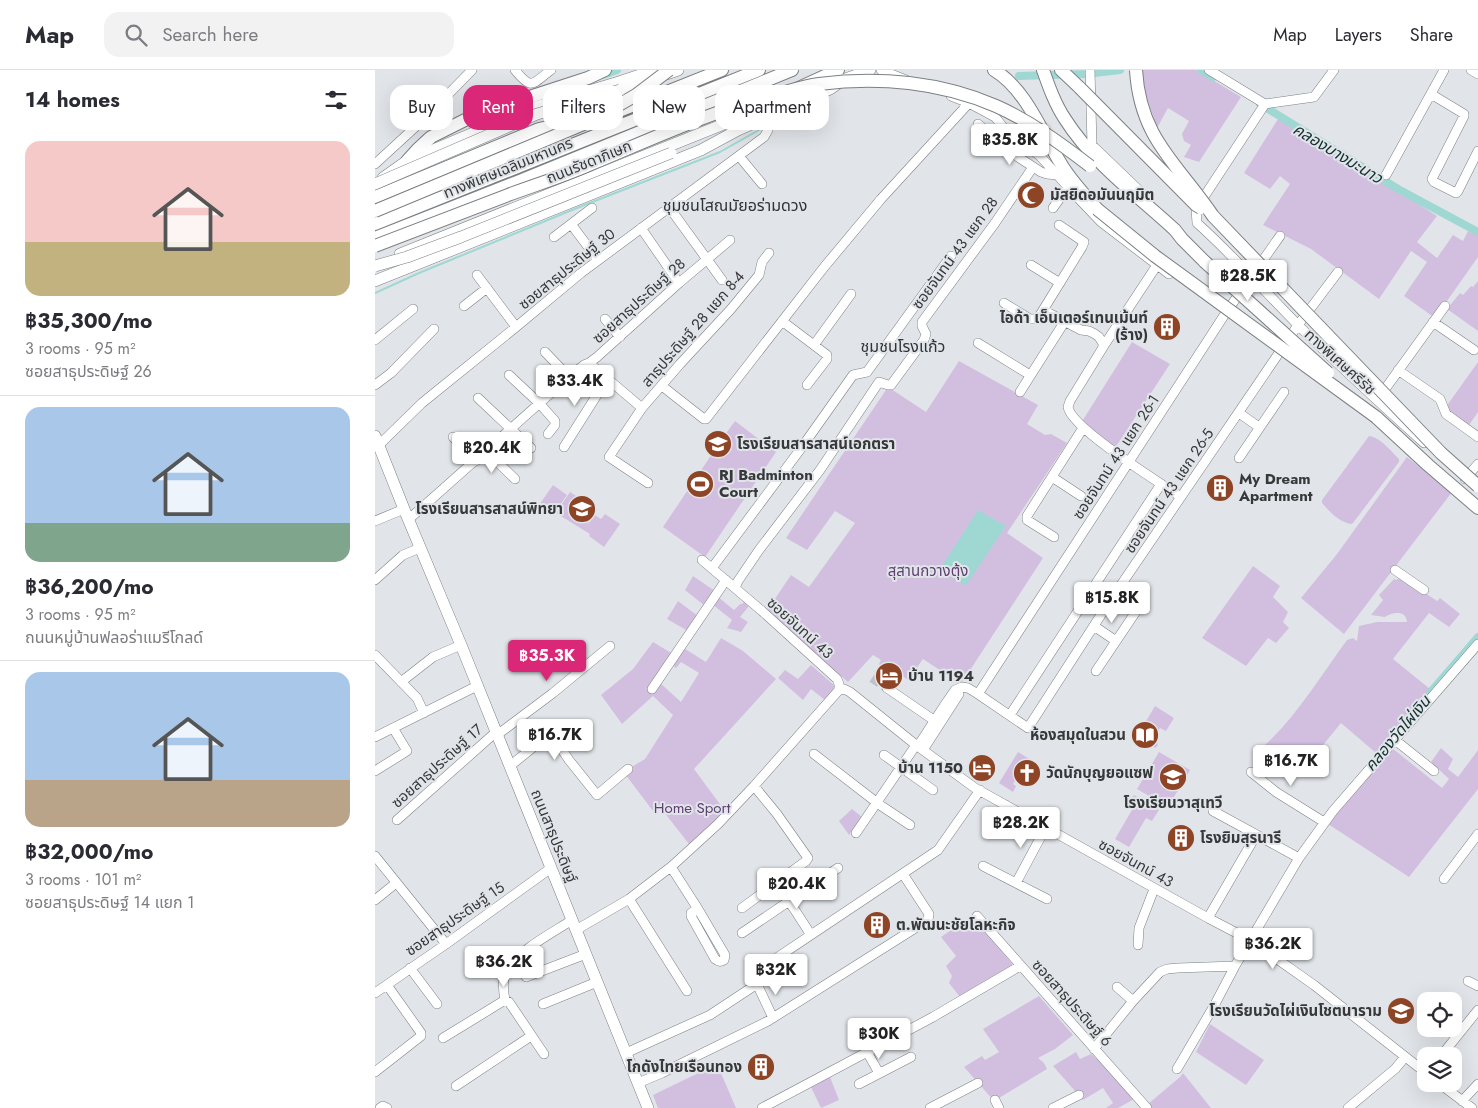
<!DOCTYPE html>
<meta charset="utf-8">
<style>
:root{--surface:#fff;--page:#f2f2f3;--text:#2b2b33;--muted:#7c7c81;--line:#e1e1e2;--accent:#db2777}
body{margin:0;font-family:Jost,"Noto Sans Thai",sans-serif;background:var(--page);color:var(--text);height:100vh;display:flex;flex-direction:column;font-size:19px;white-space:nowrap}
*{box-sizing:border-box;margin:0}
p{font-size:16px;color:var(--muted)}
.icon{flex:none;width:28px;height:28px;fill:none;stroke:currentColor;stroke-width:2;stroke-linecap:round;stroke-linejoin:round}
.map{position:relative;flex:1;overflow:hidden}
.sheet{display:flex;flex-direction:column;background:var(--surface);width:375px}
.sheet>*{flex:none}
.top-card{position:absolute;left:15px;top:15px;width:475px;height:45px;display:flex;gap:10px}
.controls{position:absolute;left:1042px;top:922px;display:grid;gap:10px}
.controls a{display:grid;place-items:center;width:45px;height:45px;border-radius:10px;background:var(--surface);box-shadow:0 5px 20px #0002;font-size:25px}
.price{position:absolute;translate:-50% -42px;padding:0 11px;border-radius:5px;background:#fff;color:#222;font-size:16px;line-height:32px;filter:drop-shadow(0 1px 2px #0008)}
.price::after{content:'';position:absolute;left:50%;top:30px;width:15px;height:11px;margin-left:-8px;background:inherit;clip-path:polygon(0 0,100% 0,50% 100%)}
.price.on{background:var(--accent);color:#fff}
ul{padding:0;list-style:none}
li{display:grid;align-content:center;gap:10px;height:265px;padding:0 25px}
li+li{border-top:1px solid var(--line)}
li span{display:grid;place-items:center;height:155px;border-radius:15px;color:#555}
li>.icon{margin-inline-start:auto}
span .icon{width:90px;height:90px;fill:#fffc;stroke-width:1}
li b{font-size:21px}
h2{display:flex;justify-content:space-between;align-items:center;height:60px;padding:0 25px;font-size:21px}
.tag{padding:0 18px;border-radius:15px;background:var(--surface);box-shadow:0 5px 20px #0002;font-size:18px;line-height:45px}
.tag.on{background:var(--accent);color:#fff}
header{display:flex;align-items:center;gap:30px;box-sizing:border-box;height:70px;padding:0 25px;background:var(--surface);border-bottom:1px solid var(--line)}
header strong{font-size:24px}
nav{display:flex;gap:28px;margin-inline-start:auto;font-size:18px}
.search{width:350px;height:45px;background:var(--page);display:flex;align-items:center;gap:12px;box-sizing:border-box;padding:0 18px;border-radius:15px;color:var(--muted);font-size:19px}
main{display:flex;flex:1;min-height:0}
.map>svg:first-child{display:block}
</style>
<header>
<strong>Map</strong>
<div class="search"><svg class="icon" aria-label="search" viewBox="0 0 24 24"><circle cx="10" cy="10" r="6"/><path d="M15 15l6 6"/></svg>Search here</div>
<nav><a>Map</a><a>Layers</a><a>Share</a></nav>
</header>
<main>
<section class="sheet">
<h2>14 homes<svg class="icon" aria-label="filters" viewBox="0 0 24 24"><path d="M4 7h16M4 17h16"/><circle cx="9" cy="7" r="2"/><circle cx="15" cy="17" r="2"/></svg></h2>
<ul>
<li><span style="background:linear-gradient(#f6c9c9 65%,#c2b280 0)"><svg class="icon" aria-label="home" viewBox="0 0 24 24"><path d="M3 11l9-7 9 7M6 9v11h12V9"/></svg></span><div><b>฿35,300/mo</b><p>3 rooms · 95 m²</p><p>ซอยสาธุประดิษฐ์ 26</p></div></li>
<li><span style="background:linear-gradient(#a9c7e8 75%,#7fa58c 0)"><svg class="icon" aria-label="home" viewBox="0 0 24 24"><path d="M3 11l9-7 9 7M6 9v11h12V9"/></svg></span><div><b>฿36,200/mo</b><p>3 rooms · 95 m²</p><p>ถนนหมู่บ้านฟลอร่าแมรีโกลด์</p></div></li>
<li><span style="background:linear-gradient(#a9c7e8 70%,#b9a48a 0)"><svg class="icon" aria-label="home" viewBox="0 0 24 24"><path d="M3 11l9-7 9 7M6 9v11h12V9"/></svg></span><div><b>฿32,000/mo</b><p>3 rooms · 101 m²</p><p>ซอยสาธุประดิษฐ์ 14 แยก 1</p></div></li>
</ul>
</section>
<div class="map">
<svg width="1103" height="1038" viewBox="0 0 1103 1038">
<rect width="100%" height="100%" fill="#e1e5e9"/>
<path fill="#d2bfe0" d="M767,0H821L866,27L824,92L809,87L816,75L809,71L807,64L814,51L793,38L782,58L770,23Z
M903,49L1004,109L1062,146L1042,172L1062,188L1078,165L1088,171L1093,161L1103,165V187L1060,248L1029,226L1052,192L1036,181L1004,229L936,179L888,155L915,114L905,106L895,119L869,103Z
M1103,211V261L1072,239L1085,223L1088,225L1096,216L1098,217Z
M757,272L795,294L740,378L706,353Z
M584,291L663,335L652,354L670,365L676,364L692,373L632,463L668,488L586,614L548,589L533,610L515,597L504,611L501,609L508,598L504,594L506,590L498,585L473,612L408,555L393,539L416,505L434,517L480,453L460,441L432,480L411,468L513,317L551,342Z
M1103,292V342L1092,358L1068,341Z
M360,351L401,382L330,487L288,457L349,366Z
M994,366C1005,367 1016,381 1024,389V392L978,453L976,454C964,452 955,442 947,433V430Z
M1032,387L1077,422L969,564L926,528L962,484Z
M178,415L192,425L178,445L164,435Z
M195,422L222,439L211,457L220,445L226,449L230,444L245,454L229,477L214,466L215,464L181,443Z
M878,496L905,516L898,527L913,542L908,552L914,558L901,573L893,568L871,596L827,568Z
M318,506L340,521L330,536L310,520Z
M1025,506L1062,531L1065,528L1085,544L1074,557L1054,543L1018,589L1055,619L1001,683L966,653L922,707L889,676C922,646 946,605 972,570L978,568L982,571L984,556L1002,552H1032C1031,540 1018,542 1010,547L996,545L1008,530L1004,525L1019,509L1022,510Z
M342,526L359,540L365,534H367L369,532L374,536L365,547L373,552L366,562L352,558L357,550L337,534Z
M303,531L323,546L313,561L292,549Z
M346,568L368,581L401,609L319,699L350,741L314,774L285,737L278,741L250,704L253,699L270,689L298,645L278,626L247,654L226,625L258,599L278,572L298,584L284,612L306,632L324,603L306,592L301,598L296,594L307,577L331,592Z
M436,595L460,616V617L450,630L436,619L428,630L403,608L410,600L423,609Z
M780,636L799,648L791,661L785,658L778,670L783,674L781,678L761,668Z
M1017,678L1067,718L1074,709L1056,692L1066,678L1078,689L1073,699L1083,707L1103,680V719L1034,807L953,754Z
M643,682L656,690L655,692L653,691L638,714L641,716L638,722L624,713Z
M784,682L815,700L793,737L762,719Z
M759,725L784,740L777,751L771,748L754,777L740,769L757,740L752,737Z
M477,739L487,747L474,765L464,751Z
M597,846L638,895L585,927L574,913L577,906L571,896L581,886L566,867Z
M664,926L698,965L680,979L663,988L669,993L672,999L619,1031L589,997L607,986L610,990L624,982L608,959Z
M835,954L889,990L871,1015L821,982Z
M701,982L705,989L716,984L735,1000L761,1028L743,1038H731L738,1033L728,1018L708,1030L678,996Z
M342,994L361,1038H283L278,1025Z
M808,1003L836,1038H776L773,1034L805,1007Z
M455,1007L464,1030L446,1038L436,1017Z"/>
<path fill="#9fd8d3" d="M603,440L631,456L592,514L589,515L565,499Z"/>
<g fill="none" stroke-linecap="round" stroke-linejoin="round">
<path stroke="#9fd8d3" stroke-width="2" d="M0,223L44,203L202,138L345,82L384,60"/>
<path stroke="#9fd8d3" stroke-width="8" d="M826,0L838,7
M228,5L242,0
M644,6L711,4L745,0
M885,34L1023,119L1103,162
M1053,625L1103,567"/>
<path stroke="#bfc2c6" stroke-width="9" stroke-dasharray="9 4.5" stroke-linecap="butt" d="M497,608L512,618"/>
<defs>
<path id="minor" d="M140,0C157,21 157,14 176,0
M506,0L531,10
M715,0L717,75L769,125
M834,0L890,34
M959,0L939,27L890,34L821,139L822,153C858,185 890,222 924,256C964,296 1007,335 1049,373
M1096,0L1103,4
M1056,24L1089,44V46L1057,109L1059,112L1081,123L1083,121L1103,81
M576,26L594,33L620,47L632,62L664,85L704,129L726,152L794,204
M603,54L643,87L666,102L672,104L683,105
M364,86L387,114
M0,94L49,49L97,0
M1011,105L1069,0
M294,137L347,210
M678,138L693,117
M196,154L223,190
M266,158L304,213
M179,167L217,138
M656,195L685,213
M782,195L730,274L695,331L693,337C696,358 785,413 806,427
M102,205L141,257
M629,233L655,249H660L665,245L707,177L709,172L684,155
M89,236L112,218
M668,240L706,260L714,261L720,264L724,267L727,272
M230,249L245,267
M407,251L452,285V289L432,315
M1058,252L1099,280
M0,270L38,239
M603,273L655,305
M439,275L476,224
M170,282L194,307
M214,293L267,338
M1023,300L1065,329L1071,344L1103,367
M134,305L165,334L180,351V355L173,364
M0,315L16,303L59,259
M287,316L329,349H331L450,196L506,129L594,33
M645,322L690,251
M1005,326L1070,236
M103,328L156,378
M864,343L884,357
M78,367L101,391
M4,375L47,333L141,257L206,203L389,67L393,60L388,49
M189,377L232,309
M112,382L140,409
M864,388L909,322
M677,407L706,426
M1090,409L1103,394
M273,413L234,387L267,338L305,294L356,239L384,205L387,192L394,183
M33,450L194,307L209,295L214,293L222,287L304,213L355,170
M0,451L29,439
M679,467L652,450V446L708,358
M327,490L387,541L462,609L464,614V620
M337,498L427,377L478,305L492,302L576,186
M1020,500L1049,520
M0,510L28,485L45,478
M360,518L363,511L384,480L445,400L504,312L513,315H516L549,270L551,264L547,256V252L620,153L658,97
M719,556L741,571
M0,585L42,628L49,643
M721,601L762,540
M26,612L58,587L86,575
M512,618L563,653
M277,619L351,510
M464,620L469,619L475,622L541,675L600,718L833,848L875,870L939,915L1051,1003
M603,624L850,244L905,166
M635,645L786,414
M122,665L178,623L235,576
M0,667L102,616
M1020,670L1059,701
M184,676L212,654
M543,676L571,633L580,620L587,617L593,618L603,624L653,658L731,537L923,255L963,202
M548,680L584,624
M439,684L505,735L535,755
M509,685L558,720
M135,696L167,670L175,665L180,669L194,690L222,725L253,699
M0,701L32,681L18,658
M876,702L901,722L949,752
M838,741L924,788
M22,750L121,662
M481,763L541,675
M613,764L631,735
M0,786L71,874
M608,796L672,829
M296,797L323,839L350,885L349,890C345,892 344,892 340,889L316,846V843L323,839
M1069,809L1103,764
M641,813L671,757
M254,829L312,921
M0,830L21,813
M414,831L436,865
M367,838L431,791L433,788L402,744L379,716
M602,846L772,1038
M833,848L880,767
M201,860L254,829L297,796L343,754L379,716L464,620
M367,863L463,798
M763,875L764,858L779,819
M35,898L62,934
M151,907L211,884
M1093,911L1103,916
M382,914L398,948
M742,917L758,931
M0,923L71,874L176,798
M130,930C128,920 127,908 132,899C146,879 177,863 197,850
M168,934L222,912
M68,968L130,930L134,932L169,984
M719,979L758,931L785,902L792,899L803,898L860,896
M492,982L504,1003
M251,983L335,945L382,914L378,906L379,903L563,780L605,720
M1066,986L1103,940
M802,999L839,936L860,896L924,788L958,741L1103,574
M0,1002L46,966V963L12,915
M263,1013L287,1003L393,951L553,850L554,844L528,804
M484,1014L536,987
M1065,1014L1097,1038
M81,1016L156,966
M620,1030L624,1038
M1087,1031L1103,1014
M5,1038L8,1036L12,1038
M387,1038L558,947L645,896
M555,1038L603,1013
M678,1038L704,1025
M973,1038L1020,999L1030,987"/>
<path id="major" d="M245,20L303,0
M8,108L32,91L160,37L244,12L280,0
M25,184L421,25
M0,211L326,80L363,60L455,19L468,10L495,0
M0,366L29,439L86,575L273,1038"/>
<path id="highway" d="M619,0C651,19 667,63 686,94C696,111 709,124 722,139
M668,0C674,17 680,34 690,49C718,93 762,125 800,160L807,169L830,192
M686,0L705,18
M413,28L417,21L463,0
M232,44L244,41L347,0
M32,91L42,80L56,67L102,44L213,8L230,0
M0,127L164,59L213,48
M0,154L384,0
M0,168L142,112L417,0
M1001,347L1053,395L1103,438"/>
</defs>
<use href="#minor" stroke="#7c8083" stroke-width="10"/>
<use href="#major" stroke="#7c8083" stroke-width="12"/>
<use href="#highway" stroke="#7c8083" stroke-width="14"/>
<use href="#minor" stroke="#fff" stroke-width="9"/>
<use href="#major" stroke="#fff" stroke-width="11"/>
<use href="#highway" stroke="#fff" stroke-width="12"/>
<defs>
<path id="major-bridge" d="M0,114L162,44L245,20
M0,196L32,187L86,167L296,83"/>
<path id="highway-bridge" d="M761,0C765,69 803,94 838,146L1066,383L1103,416
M705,18L821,135L826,138
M722,139L780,186L1001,347
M0,141L218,50L261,25L294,0
M0,176C44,159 88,142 133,125C160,115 189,106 216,94C276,69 335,42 399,25C414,21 429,16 444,14C503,6 566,12 621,36C655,51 685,73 715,96
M830,192L953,303"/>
</defs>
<use href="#major-bridge" stroke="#7c8083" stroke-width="12" stroke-linecap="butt"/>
<use href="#highway-bridge" stroke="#7c8083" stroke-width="14" stroke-linecap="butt"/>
<use href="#major-bridge" stroke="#fff" stroke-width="11"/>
<use href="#highway-bridge" stroke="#fff" stroke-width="12"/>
</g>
<defs>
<symbol id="mosque-disc" viewBox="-11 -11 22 22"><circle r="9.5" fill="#8e4526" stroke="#e1e5e9"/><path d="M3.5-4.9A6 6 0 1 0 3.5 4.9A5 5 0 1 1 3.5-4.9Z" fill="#fff"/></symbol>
<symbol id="building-disc" viewBox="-11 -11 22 22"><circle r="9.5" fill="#8e4526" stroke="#e1e5e9"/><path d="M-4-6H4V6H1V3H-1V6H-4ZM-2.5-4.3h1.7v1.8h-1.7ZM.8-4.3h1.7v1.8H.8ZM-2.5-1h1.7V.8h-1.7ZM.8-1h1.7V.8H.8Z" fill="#fff"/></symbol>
<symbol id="school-disc" viewBox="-11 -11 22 22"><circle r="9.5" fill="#8e4526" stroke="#e1e5e9"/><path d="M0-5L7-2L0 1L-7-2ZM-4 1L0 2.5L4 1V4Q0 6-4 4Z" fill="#fff"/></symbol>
<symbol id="stadium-disc" viewBox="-11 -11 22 22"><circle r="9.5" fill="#8e4526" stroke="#e1e5e9"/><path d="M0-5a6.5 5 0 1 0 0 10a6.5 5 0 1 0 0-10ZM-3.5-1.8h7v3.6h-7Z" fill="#fff"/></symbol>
<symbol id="hotel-disc" viewBox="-11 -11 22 22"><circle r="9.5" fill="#8e4526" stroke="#e1e5e9"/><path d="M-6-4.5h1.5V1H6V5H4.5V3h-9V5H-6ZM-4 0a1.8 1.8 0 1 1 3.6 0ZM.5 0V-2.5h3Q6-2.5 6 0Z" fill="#fff"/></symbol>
<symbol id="library-disc" viewBox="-11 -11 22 22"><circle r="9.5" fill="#8e4526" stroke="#e1e5e9"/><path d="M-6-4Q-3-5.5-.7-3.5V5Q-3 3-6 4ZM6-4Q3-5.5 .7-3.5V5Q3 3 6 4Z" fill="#fff"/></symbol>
<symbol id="church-disc" viewBox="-11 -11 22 22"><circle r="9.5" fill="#8e4526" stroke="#e1e5e9"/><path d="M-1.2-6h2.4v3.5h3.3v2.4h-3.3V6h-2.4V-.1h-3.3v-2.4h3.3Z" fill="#fff"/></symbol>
</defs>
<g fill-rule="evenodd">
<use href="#mosque-disc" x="640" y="109" width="32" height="32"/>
<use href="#building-disc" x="776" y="241" width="32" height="32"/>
<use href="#school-disc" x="327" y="358" width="32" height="32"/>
<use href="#stadium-disc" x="309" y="398" width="32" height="32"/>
<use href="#building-disc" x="829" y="402" width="32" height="32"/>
<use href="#school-disc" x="191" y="423" width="32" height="32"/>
<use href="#hotel-disc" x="498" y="590" width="32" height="32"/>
<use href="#library-disc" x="754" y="649" width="32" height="32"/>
<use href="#hotel-disc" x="591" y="682" width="32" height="32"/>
<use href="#church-disc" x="636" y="687" width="32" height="32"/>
<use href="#school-disc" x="782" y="691" width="32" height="32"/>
<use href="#building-disc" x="790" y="752" width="32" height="32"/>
<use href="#building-disc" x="486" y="839" width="32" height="32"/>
<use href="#school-disc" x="1010" y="925" width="32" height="32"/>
<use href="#building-disc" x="370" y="981" width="32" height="32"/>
</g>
<g text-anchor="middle" stroke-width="4" stroke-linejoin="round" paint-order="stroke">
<g font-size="15" fill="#37383a" stroke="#e1e5e9">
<text transform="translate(214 92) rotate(-22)" y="5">ถนนรัชดาภิเษก</text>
<text transform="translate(133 98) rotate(-22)" y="5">ทางพิเศษเฉลิมมหานคร</text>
<text transform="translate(580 183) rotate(-54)" y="5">ซอยจันทน์ 43 แยก 28</text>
<text transform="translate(192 199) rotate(-39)" y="5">ซอยสาธุประดิษฐ์ 30</text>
<text transform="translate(264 231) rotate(-42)" y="5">ซอยสาธุประดิษฐ์ 28</text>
<text transform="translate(318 259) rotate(-49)" y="5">สาธุประดิษฐ์ 28 แยก 8-4</text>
<text transform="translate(965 292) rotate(42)" y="5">ทางพิเศษศรีรัช</text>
<text transform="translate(741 387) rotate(-57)" y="5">ซอยจันทน์ 43 แยก 26-1</text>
<text transform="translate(794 421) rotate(-56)" y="5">ซอยจันทน์ 43 แยก 26-5</text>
<text transform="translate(425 558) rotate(42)" y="5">ซอยจันทน์ 43</text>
<text transform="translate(62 696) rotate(-42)" y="5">ซอยสาธุประดิษฐ์ 17</text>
<text transform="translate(179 766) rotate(68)" y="5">ถนนสาธุประดิษฐ์</text>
<text transform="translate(761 793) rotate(29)" y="5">ซอยจันทน์ 43</text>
<text transform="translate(80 849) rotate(-35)" y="5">ซอยสาธุประดิษฐ์ 15</text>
<text transform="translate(697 933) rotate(48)" y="5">ซอยสาธุประดิษฐ์ 6</text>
</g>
<g font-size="15" font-weight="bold" fill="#37383a" stroke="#e1e5e9" text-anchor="start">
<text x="675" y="130">มัสยิดอมันนฤมิต</text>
<text x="773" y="253" text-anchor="end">ไอด้า เอ็นเตอร์เทนเม้นท์<tspan x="773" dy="17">(ร้าง)</tspan></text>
<text x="362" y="379">โรงเรียนสารสาสน์เอกตรา</text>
<text x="344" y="410">RJ Badminton<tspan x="344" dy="17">Court</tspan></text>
<text x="864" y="414">My Dream<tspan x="864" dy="17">Apartment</tspan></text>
<text x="188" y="444" text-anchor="end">โรงเรียนสารสาสน์พิทยา</text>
<text x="533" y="611">บ้าน 1194</text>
<text x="751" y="670" text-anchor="end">ห้องสมุดในสวน</text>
<text x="588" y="703" text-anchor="end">บ้าน 1150</text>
<text x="671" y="708">วัดนักบุญยอแซฟ</text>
<text x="798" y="738" text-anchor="middle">โรงเรียนวาสุเทวี</text>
<text x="825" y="773">โรงยิมสุรนารี</text>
<text x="521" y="860">ต.พัฒนะชัยโลหะกิจ</text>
<text x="1007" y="946" text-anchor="end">โรงเรียนวัดไผ่เงินโชตนาราม</text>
<text x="367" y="1002" text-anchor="end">โกดังไทยเรือนทอง</text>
</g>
<g font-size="15" fill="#5f4072" stroke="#e1e5e9">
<text x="553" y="506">สุสานกวางตุ้ง</text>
<text x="317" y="743">Home Sport</text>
</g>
<g font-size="16" font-style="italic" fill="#122f2d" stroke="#e1e5e9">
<text transform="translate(963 83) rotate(31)" y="6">คลองบางมะนาว</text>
<text transform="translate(1022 663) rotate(-50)" y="6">คลองวัดไผ่เงิน</text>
</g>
<g font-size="16" fill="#313437" stroke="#e1e5e9">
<text x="360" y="141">ชุมชนโสณมัยอร่ามดวง</text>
<text x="528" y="282">ชุมชนโรงแก้ว</text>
</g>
</g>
</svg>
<div class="controls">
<a><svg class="icon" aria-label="locate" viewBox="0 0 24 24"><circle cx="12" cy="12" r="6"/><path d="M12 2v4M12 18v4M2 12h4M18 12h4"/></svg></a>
<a><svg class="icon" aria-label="layers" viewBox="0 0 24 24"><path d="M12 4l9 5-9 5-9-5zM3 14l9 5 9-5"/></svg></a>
</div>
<b class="price" style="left:635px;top:96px">฿35.8K</b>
<b class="price" style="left:873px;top:232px">฿28.5K</b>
<b class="price" style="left:200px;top:337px">฿33.4K</b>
<b class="price" style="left:117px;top:404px">฿20.4K</b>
<b class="price" style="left:737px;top:554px">฿15.8K</b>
<b class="price on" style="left:172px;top:612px">฿35.3K</b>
<b class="price" style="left:180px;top:691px">฿16.7K</b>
<b class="price" style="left:916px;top:717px">฿16.7K</b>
<b class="price" style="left:646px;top:779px">฿28.2K</b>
<b class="price" style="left:422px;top:840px">฿20.4K</b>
<b class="price" style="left:898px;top:900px">฿36.2K</b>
<b class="price" style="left:129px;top:918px">฿36.2K</b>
<b class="price" style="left:401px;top:926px">฿32K</b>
<b class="price" style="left:504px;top:990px">฿30K</b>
<div class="top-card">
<a class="tag">Buy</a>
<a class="tag on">Rent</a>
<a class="tag">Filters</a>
<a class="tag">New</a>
<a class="tag">Apartment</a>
</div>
</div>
</main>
